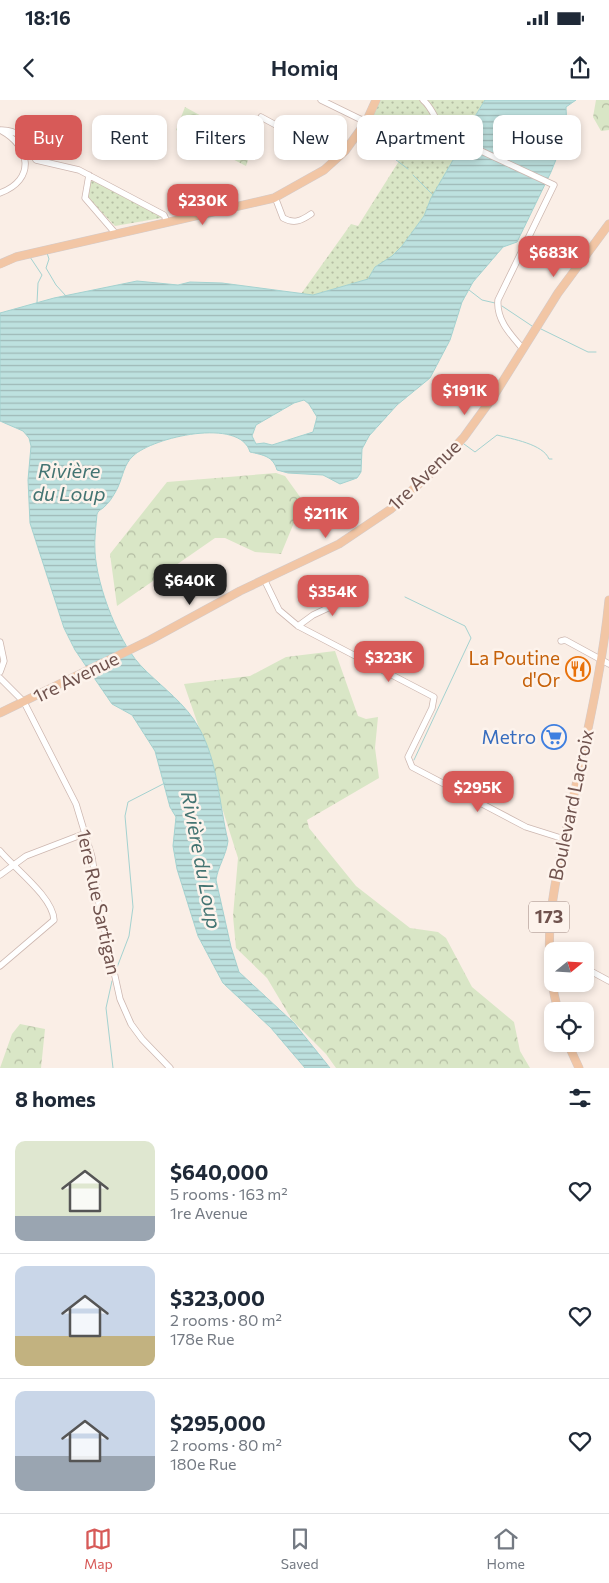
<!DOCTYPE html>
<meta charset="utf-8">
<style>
:root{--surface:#fff;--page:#f6f6f7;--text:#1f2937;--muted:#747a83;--line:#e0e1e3;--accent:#d75a58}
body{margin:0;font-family:Commissioner,sans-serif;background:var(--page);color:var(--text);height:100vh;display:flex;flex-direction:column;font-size:19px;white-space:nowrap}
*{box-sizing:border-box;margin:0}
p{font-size:16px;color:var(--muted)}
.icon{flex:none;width:28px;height:28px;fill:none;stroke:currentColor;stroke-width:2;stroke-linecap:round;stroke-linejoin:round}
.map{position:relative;height:968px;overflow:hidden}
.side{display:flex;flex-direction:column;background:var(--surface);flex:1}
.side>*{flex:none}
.top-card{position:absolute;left:15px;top:15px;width:580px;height:45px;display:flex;gap:10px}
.needle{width:32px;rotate:72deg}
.buttons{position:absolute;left:544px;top:842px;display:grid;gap:10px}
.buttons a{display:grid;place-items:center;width:50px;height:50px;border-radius:10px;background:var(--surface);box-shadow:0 2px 8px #0003;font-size:25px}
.price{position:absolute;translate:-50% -42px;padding:0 11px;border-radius:10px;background:var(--accent);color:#fff;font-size:16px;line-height:32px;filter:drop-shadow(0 1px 2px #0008)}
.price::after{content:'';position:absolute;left:50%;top:30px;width:15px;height:11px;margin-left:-8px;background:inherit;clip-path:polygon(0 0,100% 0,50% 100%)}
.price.on{background:#222;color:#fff}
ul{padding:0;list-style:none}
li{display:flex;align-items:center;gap:15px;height:125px;padding:0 15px}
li+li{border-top:1px solid var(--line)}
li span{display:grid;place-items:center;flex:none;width:140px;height:100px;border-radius:10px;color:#555}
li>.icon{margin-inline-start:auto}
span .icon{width:60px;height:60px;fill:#fffc;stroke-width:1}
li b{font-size:21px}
h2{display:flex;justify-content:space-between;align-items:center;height:60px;padding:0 15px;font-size:21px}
.chip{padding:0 18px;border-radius:10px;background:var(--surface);box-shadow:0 2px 8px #0003;font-size:18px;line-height:45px}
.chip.on{background:var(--accent);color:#fff}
.status{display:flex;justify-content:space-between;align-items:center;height:35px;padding:0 25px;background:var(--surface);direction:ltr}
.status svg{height:14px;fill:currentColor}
header{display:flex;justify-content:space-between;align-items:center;height:65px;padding:0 15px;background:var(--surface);font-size:22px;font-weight:600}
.tab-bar{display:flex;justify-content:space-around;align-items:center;height:70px;border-top:1px solid var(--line);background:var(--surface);font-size:14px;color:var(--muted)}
.tab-bar a{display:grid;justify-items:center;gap:2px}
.tab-bar .on{color:var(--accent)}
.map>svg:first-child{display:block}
</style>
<div class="status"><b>18:16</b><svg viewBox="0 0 49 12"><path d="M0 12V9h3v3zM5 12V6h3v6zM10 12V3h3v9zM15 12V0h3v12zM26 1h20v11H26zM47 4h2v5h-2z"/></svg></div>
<header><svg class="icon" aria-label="back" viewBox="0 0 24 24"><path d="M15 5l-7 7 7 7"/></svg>Homiq<svg class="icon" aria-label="share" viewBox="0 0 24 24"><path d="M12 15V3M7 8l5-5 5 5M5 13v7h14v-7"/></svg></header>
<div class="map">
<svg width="609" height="968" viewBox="0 0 609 968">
<defs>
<pattern id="green-dots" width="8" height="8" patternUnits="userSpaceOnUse" patternTransform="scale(1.25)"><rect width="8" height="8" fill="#d9e6c6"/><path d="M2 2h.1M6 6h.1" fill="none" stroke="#b4bda3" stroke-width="1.8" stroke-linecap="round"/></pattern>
<pattern id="forest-crowns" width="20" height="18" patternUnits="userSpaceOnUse" patternTransform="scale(1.25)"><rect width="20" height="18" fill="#d9e6c6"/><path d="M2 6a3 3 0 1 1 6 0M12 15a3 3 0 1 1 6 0" fill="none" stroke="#b4bda3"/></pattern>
<pattern id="water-rules" width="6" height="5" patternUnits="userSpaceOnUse" patternTransform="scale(1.25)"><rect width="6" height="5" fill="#bde1df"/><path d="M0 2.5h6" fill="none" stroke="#9eb9b7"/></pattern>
</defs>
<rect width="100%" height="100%" fill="#faeee6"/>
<path fill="url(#green-dots)" d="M376,0H485L474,18V31L456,55L424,116L402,146L392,156L375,167L368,179L313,195L301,194L351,124L358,126L399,61L387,53L392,38L366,22Z
M91,78L161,116V118L115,126L87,97Z"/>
<path fill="url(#forest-crowns)" d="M596,0H609V30L601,31L593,17Z
M185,7L245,40L239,44V53L248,60L246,66L176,30Z
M276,373L285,376L303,401L281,454L255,452L225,438H215L117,506L110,454L167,382Z
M335,551L358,616L366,619L378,617L375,648L379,678L307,720L309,728L356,786L410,828L438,832L446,838L472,887L514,922L520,951L530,968H336L326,954L292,920L267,878L236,848L233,816L238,758L218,695L214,671L184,584L250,576L286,557Z
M20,924L45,929L41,968H0L12,934Z"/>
<path fill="url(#water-rules)" stroke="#a4d2d0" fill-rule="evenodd" d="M485,0H576L566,7L567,32L551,72L517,142L503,147L473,182L462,202L450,240L430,278L397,305L369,336L362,349L361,372L357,378L340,384L323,375L288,373L277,370C273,356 263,355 250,352C240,317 153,337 133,356C124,364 123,376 118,387C115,393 110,402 105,406C102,410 99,409 97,414C96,426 94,440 95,452C97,487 119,545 144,569C163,588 186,604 199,628C218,661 219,704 228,741C226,756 218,766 216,780L231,847L239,872L294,923L330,968H305L271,928L223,883L198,836L177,769L173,746L176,717L170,707L155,651L132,615L112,604L75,550L64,528L30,423L28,380L31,346L29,338L23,331L0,321V213L54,198L137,181L178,185L190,182L222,183L313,195L368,179L375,167L392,156L402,146L424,116L431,98L456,55L474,31V18ZM304,300L309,304L317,317L313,332L272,345L264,343L256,344L252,336L256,325L294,303Z"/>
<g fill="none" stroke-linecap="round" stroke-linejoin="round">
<path stroke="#a4d2d0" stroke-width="1" d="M387,53L408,69
M413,75L433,95
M47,153L49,159L46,168L56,185L66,196
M30,157L42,175L38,183L37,203
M469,190L482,200L495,203
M502,206L532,226
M541,229L588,252H596
M464,344L475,352L497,335C512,339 543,344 549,359H552
M405,497L465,526L471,538L414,660
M116,870L129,836L133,807L125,716L128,702L165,683
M112,881L106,908L113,968"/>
<defs>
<path id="minor" d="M321,0L366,22
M423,0C435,10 436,26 449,36L554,85L498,200C496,220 511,235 523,249
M261,17L337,58
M0,30C22,29 26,44 36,60L79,70L164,115L167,122
M0,30C31,46 36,80 0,93
M89,75L85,98L116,134
M275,97L283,118C294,124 301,121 311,114
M264,479L279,510L298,526L434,597L432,608L408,657L412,667L526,727L564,739
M298,526L313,515L358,494
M561,541L565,540L609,564
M0,542L4,561L0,572
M0,578L24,602L76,704L92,757L99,804L120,899L131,924L142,939L170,968
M0,751C15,769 53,797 54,820L0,866
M0,775L26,756L86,733
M585,868L609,881"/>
<path id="major" d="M0,164L16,157L274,98L324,70L345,51L366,22L376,0
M0,613L150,540L240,491L339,444L391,409L430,374L464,337L493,297L558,193L609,124
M558,911C539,839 555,783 570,713C585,642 602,572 609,500
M568,944L579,968"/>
</defs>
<use href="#minor" stroke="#cdb7b0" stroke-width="7"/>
<use href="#major" stroke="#d4cbca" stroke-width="9"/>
<use href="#minor" stroke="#fff" stroke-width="5.5"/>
<use href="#major" stroke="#f2c6a5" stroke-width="8"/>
</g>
<defs>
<symbol id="restaurant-ring" viewBox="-11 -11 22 22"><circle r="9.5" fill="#fdf3ec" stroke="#e8710a" stroke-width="1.5"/><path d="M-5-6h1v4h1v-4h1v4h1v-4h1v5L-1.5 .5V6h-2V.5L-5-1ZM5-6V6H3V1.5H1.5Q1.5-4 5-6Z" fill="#e8710a"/></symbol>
<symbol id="supermarket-ring" viewBox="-11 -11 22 22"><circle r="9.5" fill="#fdf3ec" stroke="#3f7fe0" stroke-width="1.5"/><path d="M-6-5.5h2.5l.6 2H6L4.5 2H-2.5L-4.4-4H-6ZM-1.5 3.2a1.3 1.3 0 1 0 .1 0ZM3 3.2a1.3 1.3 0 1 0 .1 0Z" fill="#3f7fe0"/></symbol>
</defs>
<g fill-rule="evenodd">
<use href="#restaurant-ring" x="564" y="555" width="28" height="28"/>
<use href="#supermarket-ring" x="540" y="623" width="28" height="28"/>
</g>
<g text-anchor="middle" stroke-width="5" stroke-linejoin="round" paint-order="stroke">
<rect fill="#fdf3ec" stroke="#9a837d" stroke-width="1" x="529" y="801.5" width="40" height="31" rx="4"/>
<g font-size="18" font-weight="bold" fill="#70534e">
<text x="549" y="823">173</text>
</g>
<g font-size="19" fill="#70534e" stroke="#fdf3ec">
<text transform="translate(424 375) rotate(-44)" y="7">1re Avenue</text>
<text transform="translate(76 577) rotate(-26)" y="7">1re Avenue</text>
<text transform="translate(571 705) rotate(-78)" y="7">Boulevard Lacroix</text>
<text transform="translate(99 802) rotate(78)" y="7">1ere Rue Sartigan</text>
</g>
<g font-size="19" fill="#c56008" stroke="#fdf3ec" text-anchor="end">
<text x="560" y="565">La Poutine<tspan x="560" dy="22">d'Or</tspan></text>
</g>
<g font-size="19" fill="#366cbe" stroke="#fdf3ec" text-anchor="end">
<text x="536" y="644">Metro</text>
</g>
<g font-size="20" font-style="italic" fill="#437472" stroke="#fdf3ec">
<text x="69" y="378">Rivière<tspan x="69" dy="23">du Loup</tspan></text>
<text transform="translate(201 760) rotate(79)" y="7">Rivière du Loup</text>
</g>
</g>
</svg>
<div class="buttons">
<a><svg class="needle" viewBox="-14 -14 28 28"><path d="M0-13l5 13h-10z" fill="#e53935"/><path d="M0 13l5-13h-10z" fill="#747a83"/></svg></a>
<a><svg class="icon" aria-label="locate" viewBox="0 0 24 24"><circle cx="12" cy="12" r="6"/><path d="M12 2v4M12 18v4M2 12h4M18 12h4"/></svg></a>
</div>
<b class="price" style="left:203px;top:126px">$230K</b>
<b class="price" style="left:554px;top:178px">$683K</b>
<b class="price" style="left:465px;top:316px">$191K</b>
<b class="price" style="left:326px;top:439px">$211K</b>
<b class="price on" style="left:190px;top:506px">$640K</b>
<b class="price" style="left:333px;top:517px">$354K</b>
<b class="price" style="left:389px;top:583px">$323K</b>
<b class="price" style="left:478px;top:713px">$295K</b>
<div class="top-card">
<a class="chip on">Buy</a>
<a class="chip">Rent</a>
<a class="chip">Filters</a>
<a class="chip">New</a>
<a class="chip">Apartment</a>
<a class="chip">House</a>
</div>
</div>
<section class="side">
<h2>8 homes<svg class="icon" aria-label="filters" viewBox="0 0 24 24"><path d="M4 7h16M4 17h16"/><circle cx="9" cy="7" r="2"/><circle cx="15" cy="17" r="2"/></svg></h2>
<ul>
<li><span style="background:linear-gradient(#dfe7d0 75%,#9aa5b1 0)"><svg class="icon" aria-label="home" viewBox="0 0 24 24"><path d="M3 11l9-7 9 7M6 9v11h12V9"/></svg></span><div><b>$640,000</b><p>5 rooms · 163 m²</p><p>1re Avenue</p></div><svg class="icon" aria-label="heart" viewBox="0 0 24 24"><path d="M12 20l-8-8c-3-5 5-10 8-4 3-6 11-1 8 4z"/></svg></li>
<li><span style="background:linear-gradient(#c9d6e8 70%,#c2b280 0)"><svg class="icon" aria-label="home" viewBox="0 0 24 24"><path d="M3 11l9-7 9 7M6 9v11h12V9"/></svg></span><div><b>$323,000</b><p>2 rooms · 80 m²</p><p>178e Rue</p></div><svg class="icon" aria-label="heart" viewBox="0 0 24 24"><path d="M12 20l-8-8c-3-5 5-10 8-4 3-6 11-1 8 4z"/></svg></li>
<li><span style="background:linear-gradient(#c9d6e8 65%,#9aa5b1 0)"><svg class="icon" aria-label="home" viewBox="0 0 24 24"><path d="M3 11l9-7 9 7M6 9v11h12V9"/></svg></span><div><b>$295,000</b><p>2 rooms · 80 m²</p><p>180e Rue</p></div><svg class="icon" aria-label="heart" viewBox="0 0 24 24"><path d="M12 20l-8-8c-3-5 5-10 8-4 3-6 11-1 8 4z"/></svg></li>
</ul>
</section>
<nav class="tab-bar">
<a class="on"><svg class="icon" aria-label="map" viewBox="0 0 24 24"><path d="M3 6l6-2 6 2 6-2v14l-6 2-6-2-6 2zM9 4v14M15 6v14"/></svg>Map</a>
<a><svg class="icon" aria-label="saved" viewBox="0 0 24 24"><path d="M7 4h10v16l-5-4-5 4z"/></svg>Saved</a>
<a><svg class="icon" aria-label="home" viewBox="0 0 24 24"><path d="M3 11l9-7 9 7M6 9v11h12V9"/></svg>Home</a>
</nav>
